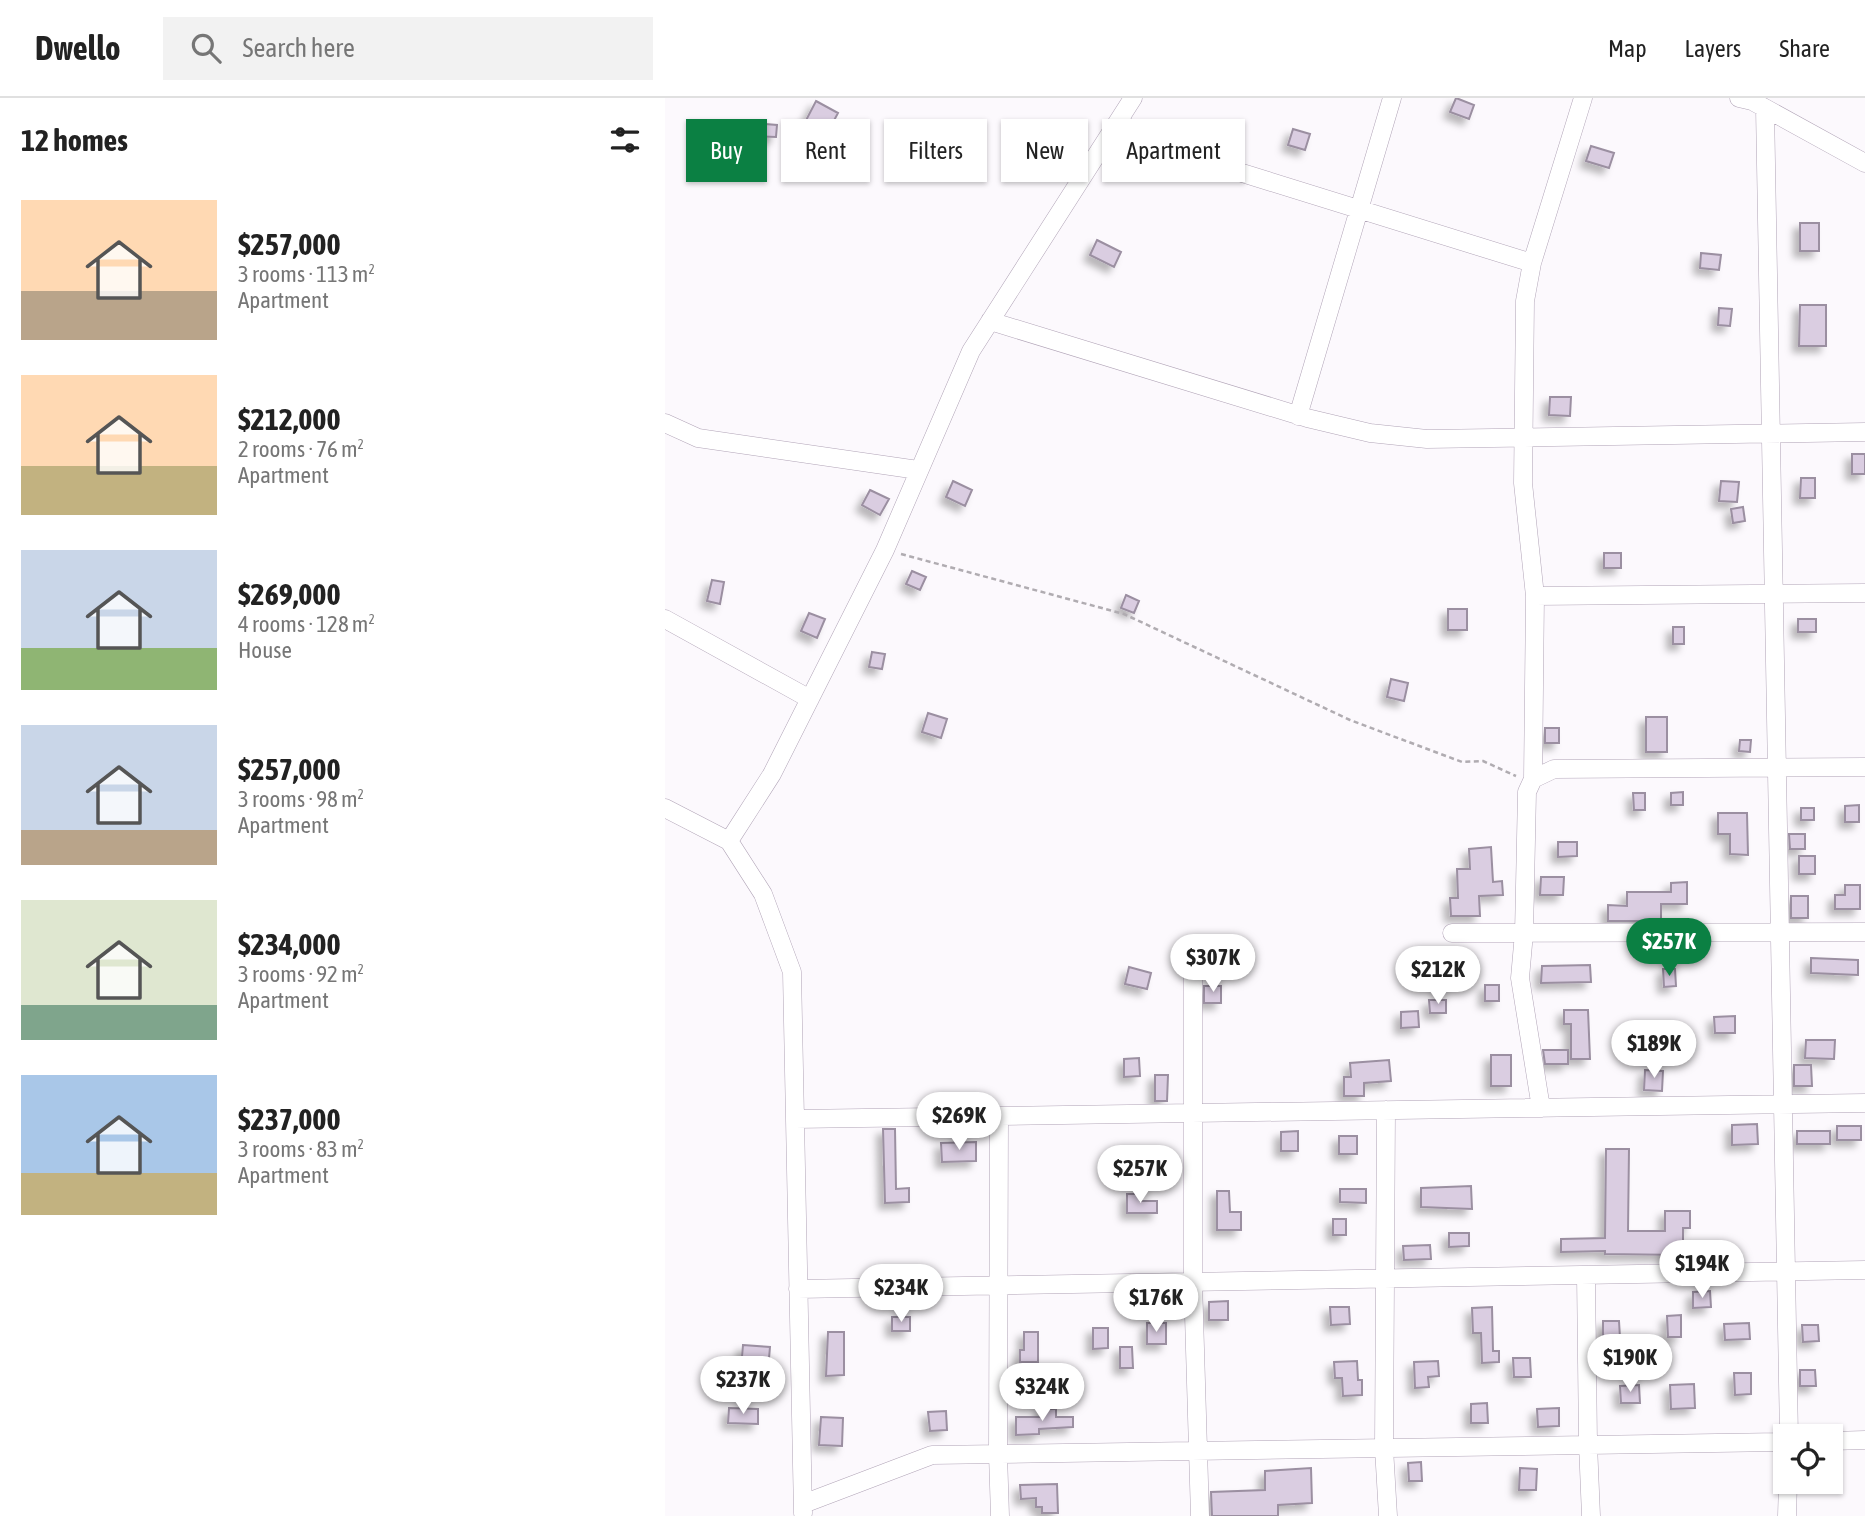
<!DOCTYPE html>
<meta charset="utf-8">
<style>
:root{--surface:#fff;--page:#f2f2f2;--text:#222;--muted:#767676;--line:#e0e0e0;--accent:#0b8043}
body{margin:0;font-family:"Asap Condensed",sans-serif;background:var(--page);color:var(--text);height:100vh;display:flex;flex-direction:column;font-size:26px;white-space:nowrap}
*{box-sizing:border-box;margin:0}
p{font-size:23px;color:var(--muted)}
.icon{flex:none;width:38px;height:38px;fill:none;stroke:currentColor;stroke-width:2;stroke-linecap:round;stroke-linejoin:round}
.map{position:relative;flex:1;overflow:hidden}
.sheet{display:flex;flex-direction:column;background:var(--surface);width:665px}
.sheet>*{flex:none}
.banner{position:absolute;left:21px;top:21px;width:665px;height:63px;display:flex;gap:14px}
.tools{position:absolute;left:1108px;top:1326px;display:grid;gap:14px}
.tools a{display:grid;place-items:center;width:70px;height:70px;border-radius:0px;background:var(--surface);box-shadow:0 2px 5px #0004;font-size:35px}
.price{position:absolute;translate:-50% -60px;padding:0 16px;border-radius:24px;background:#fff;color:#222;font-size:23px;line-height:46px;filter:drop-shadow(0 2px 4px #0008)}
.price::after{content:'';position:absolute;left:50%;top:42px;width:21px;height:16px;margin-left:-10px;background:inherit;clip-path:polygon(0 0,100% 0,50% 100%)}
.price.active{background:var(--accent);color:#fff}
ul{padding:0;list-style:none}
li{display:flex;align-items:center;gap:21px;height:175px;padding:0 21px}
li span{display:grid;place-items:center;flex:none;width:196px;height:140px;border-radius:0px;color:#555}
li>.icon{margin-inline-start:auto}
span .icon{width:84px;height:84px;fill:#fffc;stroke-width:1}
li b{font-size:30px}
h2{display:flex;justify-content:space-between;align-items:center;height:84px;padding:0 21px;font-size:30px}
.pill{padding:0 24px;border-radius:0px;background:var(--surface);box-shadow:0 2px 5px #0004;font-size:24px;line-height:63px}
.pill.active{background:var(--accent);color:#fff}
header{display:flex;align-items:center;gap:42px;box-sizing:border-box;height:98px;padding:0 35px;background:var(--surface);border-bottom:2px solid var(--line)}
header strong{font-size:33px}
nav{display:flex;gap:38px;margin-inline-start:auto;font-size:24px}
.search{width:490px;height:63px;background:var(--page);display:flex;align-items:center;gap:18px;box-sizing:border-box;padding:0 24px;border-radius:0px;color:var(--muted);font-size:26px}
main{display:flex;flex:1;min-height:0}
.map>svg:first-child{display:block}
</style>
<header>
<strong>Dwello</strong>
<div class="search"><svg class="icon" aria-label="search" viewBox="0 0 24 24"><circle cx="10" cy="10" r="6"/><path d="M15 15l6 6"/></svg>Search here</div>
<nav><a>Map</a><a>Layers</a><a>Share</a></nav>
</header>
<main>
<section class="sheet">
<h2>12 homes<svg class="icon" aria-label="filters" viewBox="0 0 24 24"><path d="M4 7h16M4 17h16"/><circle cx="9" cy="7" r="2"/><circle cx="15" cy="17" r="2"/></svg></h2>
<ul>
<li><span style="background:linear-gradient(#ffd9b3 65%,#b9a48a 0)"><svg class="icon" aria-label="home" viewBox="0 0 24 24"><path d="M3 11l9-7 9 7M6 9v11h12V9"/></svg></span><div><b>$257,000</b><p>3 rooms · 113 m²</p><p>Apartment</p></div></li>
<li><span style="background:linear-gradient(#ffd9b3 65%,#c2b280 0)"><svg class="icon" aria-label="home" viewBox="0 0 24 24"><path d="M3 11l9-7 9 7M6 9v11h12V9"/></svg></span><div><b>$212,000</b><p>2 rooms · 76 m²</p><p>Apartment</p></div></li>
<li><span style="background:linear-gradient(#c9d6e8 70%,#8fb573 0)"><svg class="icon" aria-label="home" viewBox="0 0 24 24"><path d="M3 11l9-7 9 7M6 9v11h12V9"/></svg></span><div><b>$269,000</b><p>4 rooms · 128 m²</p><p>House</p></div></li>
<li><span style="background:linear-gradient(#c9d6e8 75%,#b9a48a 0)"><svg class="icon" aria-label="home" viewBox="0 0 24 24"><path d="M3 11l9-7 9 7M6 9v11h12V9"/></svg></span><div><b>$257,000</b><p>3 rooms · 98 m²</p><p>Apartment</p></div></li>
<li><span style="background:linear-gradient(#dfe7d0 75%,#7fa58c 0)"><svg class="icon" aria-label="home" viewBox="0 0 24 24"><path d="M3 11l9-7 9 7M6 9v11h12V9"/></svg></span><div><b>$234,000</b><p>3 rooms · 92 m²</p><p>Apartment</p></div></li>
<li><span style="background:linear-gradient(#a9c7e8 70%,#c2b280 0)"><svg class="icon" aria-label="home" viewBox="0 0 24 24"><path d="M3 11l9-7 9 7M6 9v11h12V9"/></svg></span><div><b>$237,000</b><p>3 rooms · 83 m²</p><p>Apartment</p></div></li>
</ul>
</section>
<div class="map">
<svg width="1200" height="1418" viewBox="0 0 1200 1418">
<defs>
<filter id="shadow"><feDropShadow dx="-6" dy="6" stdDeviation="3.5" flood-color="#0004"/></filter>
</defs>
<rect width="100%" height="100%" fill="#fcf9fd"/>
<path fill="#dacde1" stroke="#9b8fa1" stroke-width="2" filter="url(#shadow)" d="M791,0L809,7L804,21L785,14Z
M151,3L173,15L165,30L158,26L151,39L136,32Z
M87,25L112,27L111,39L87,38Z
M628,31L645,36L640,52L623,47Z
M926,48L949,55L944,70L921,63Z
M1135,125H1154V153H1135Z
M432,142L456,154L449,169L425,157Z
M1036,155L1056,157L1054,172L1035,170Z
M1135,207H1161V248H1134Z
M1054,210L1067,211L1065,228L1053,227Z
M885,299H906L905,318L884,317Z
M1187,356H1200V376H1187Z
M1136,380H1150V400H1135Z
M288,383L307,392L300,408L281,399Z
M1056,383L1074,384L1072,404L1054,403Z
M205,392L224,401L215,417L197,407Z
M1078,409L1080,423L1068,425L1066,411Z
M939,455H956V470H939Z
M247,473L261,479L255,492L241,486Z
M47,482L59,484L55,506L42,503Z
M461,497L474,503L469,515L456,510Z
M783,511H802V532H783Z
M144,515L160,521L152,540L136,533Z
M1133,521H1151V534H1133Z
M1008,529H1019V546H1008Z
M207,554L220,556L217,571L204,569Z
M726,581L743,585L739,603L722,599Z
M263,615L282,621L276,640L257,634Z
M981,619H1002V654H981Z
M880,630H894V645H880Z
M1075,642H1086L1085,654L1074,653Z
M1018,694V707H1006V695Z
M968,695H980V712H969Z
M1194,707V724H1180V708Z
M1136,710H1149V722H1136Z
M1053,715H1082L1083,757L1065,756V736H1053Z
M1124,736H1140V751H1125Z
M893,744H912V758L893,759Z
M826,749L828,784L837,783L838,797L814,798L815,818H786L785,800H793L792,771H805L804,751Z
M1134,758H1150V776H1134Z
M876,779H899L898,797H875Z
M1022,784V806H996V823H943V807L962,808V794H1006V785Z
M1180,787H1195V811H1170V797H1180Z
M1126,798H1143V820H1126Z
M1146,860L1193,862V877L1146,875Z
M925,867L926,884L876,885L877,868Z
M464,869L486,875L482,891L460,886Z
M998,871H1010L1011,888L999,889Z
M820,887H834V903H820Z
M539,888H556V905H539Z
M764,902H781V915H765Z
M899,912H923L925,961H906V926H899Z
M753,913L754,929L736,930V914Z
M1070,918V935H1050L1049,919Z
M1141,942H1170L1169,961L1140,960Z
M878,952H903V966H880Z
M826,957H846V988H826Z
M474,960L475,978L459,979V961Z
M724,962L726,983L699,985V998H679V979H686L685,965Z
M1129,967H1146L1147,988H1129Z
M980,972L998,973L997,993L979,992Z
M490,977H503L502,1003H490Z
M1092,1026L1093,1046L1067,1047V1027Z
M1172,1028H1196V1042H1172Z
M218,1031H230L231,1091L244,1090V1104L220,1105Z
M633,1033V1053H616V1034Z
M1132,1033H1165V1046H1132Z
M674,1038H692V1056H674Z
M311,1044V1063L277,1064L276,1045Z
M941,1051H964L963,1133H1000V1113H1025V1130H1018V1157L940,1156V1153L896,1154V1141L940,1140Z
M806,1088L807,1111L756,1109V1090Z
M675,1091H701V1105L675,1104Z
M552,1093H564L565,1114H576V1132H552Z
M462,1096H474L475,1103H492V1115H462Z
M668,1121H681V1137H668Z
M784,1135H804V1148L784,1149Z
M765,1147L766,1161L739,1162L738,1148Z
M1045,1193L1046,1209L1028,1210V1194Z
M563,1203V1222H544V1204Z
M665,1209H684L685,1226L666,1227Z
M827,1209L828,1253H834V1264L817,1265L816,1235H808L807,1210Z
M1016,1217V1239H1003L1002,1218Z
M227,1219H245V1233H227Z
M938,1223H954L955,1240H938Z
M482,1225H501V1246H482Z
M1084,1225L1085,1241L1060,1242L1059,1226Z
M1137,1227H1153L1154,1243L1138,1244Z
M428,1230H443V1250L428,1251Z
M163,1234H179V1277L161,1278Z
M359,1234H373V1264H355V1252H359Z
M78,1247L105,1249L103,1272L76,1270Z
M455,1249H467L468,1270H455Z
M848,1260H865L866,1279H849Z
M692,1263L693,1282H697V1297L678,1298L677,1280H670L669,1264Z
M773,1263L774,1278L763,1279L764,1289L750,1290L749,1264Z
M1135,1272H1150L1151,1288H1135Z
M1069,1275H1086V1296L1070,1297Z
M1029,1286L1030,1310L1006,1311L1005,1287Z
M974,1287L975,1305H956L955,1288Z
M822,1305L823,1325H806V1306Z
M64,1310L93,1311V1326L63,1325Z
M894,1310V1328L873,1329L872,1311Z
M375,1311H391V1319H408V1329L374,1331V1336L351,1337V1319H376Z
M281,1313L282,1332L265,1333L263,1314Z
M156,1319L178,1320L177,1348L154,1347Z
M756,1364L757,1383H744L743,1365Z
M646,1370L647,1405L613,1407V1418H547L546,1394L600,1392V1373Z
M855,1370L872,1371L871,1392H854Z
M392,1386L393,1415H377V1409H371V1400L356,1401L355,1387Z"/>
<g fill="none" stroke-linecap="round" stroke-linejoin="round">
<defs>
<path id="minor" d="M1074,0L1087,3L1100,10L1200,65
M1100,10L1124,1339
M455,21L471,42L867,165
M325,223L642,320L705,335L762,341L1200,334
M633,318L727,0
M0,325L33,340L253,372
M870,498L1200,495
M0,521L145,601
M868,681L870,498L858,385L860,203L867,165L918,0
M0,710L64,743L98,796L127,874L138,1415
M64,743L107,676L220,452L306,253L468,0
M787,835L1200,834
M528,862V1184L535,1418
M876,1010L855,880L859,835L862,694L868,681L889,671L1200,669
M721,1012L719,1350L723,1418
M334,1018L333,1356L335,1418
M130,1021L1200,1005
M921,1177L923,1346L926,1418
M133,1191L1200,1172
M1166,1343L1200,1342
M138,1406L267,1357L1120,1344
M1122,1418L1123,1384"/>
</defs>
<use href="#minor" stroke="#b1a4b7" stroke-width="19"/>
<path stroke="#b0acb1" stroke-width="2.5" stroke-dasharray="5 3.5" stroke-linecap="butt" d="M236,456L459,516L685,622L797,664L818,663L851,678"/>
<use href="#minor" stroke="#fff" stroke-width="18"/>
</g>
</svg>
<div class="tools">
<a><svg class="icon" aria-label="locate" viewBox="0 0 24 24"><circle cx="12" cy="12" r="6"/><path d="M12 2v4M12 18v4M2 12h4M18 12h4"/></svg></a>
</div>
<b class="price active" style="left:1004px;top:880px">$257K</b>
<b class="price" style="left:548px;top:896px">$307K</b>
<b class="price" style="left:773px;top:908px">$212K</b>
<b class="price" style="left:989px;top:982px">$189K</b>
<b class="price" style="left:294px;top:1054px">$269K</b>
<b class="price" style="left:475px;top:1107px">$257K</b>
<b class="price" style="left:1037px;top:1202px">$194K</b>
<b class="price" style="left:236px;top:1226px">$234K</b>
<b class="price" style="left:491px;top:1236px">$176K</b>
<b class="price" style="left:965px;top:1296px">$190K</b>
<b class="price" style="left:78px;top:1318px">$237K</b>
<b class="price" style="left:377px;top:1325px">$324K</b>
<div class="banner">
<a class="pill active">Buy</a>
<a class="pill">Rent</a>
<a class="pill">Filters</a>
<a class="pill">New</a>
<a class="pill">Apartment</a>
</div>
</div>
</main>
